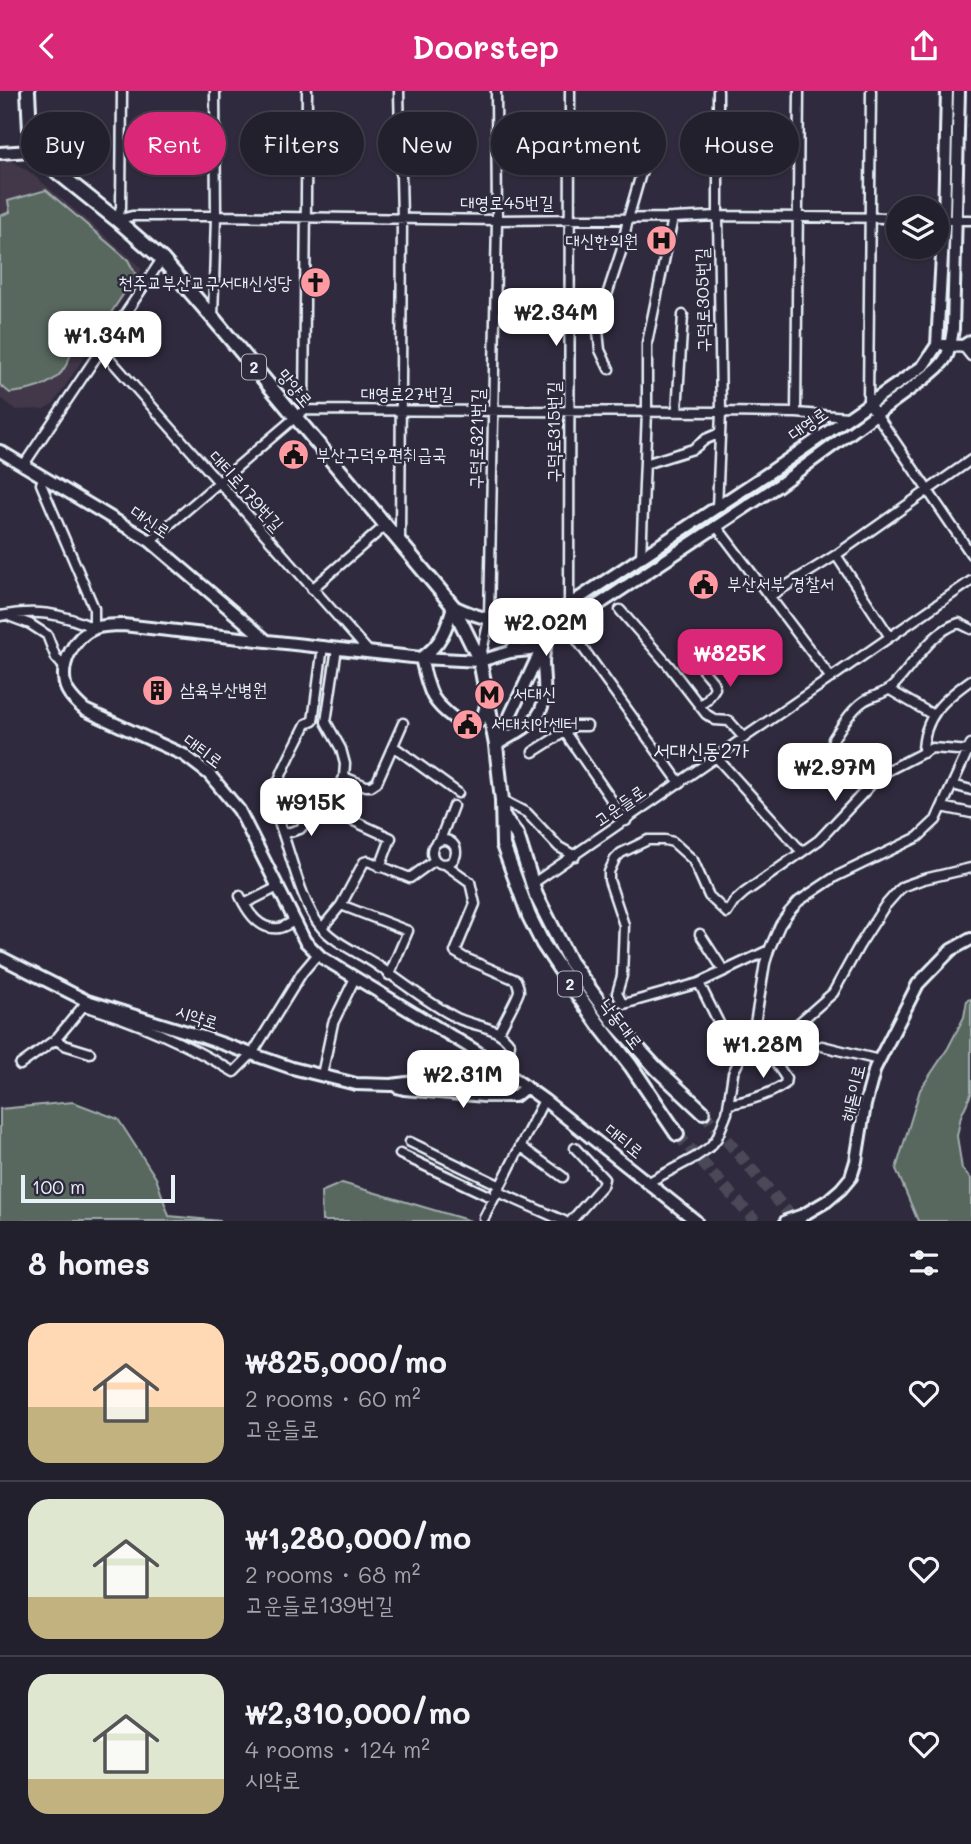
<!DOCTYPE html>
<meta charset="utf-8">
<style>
:root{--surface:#23202e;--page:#2b2836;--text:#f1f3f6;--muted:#a3a3aa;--line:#403e4a;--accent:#db2777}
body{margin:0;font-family:Mali,"Poor Story",sans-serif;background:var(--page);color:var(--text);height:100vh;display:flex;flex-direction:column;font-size:26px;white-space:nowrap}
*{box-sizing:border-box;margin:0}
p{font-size:23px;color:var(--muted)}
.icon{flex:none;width:38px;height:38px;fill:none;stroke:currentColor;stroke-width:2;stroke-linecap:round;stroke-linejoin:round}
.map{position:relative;height:1130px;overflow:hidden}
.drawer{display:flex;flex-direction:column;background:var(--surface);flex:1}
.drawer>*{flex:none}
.guide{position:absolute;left:21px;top:21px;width:929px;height:63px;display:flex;gap:14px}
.tools{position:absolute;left:886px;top:105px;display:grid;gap:14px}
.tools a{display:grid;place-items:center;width:63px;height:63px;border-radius:50%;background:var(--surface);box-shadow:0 2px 5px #0004,0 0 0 2px var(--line);font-size:35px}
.scale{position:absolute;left:21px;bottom:18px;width:154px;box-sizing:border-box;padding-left:7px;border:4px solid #e8f1f8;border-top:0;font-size:19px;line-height:24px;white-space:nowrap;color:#e8f1f8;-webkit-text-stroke:5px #2f2a3d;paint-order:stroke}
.price{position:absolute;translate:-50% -60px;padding:0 16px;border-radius:14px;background:#fff;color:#222;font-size:23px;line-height:46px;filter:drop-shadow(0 2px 4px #0008)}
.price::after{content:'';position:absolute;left:50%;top:42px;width:21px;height:16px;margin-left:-10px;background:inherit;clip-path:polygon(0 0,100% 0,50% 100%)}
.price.active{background:var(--accent);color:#fff}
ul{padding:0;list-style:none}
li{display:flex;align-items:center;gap:21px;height:175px;padding:0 28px}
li+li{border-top:2px solid var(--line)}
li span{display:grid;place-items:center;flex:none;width:196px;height:140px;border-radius:21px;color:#555}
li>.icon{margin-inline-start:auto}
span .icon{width:84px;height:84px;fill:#fffc;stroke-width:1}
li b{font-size:30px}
h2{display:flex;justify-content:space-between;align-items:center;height:84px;padding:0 28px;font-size:30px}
.pill{padding:0 24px;border-radius:32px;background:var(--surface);box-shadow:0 2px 5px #0004,0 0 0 2px var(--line);font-size:24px;line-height:63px}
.pill.active{background:var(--accent);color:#fff}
header{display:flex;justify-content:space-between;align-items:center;height:91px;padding:0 28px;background:var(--accent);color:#fff;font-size:32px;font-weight:600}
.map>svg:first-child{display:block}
</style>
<header><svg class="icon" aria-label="back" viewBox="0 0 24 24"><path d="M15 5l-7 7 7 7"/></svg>Doorstep<svg class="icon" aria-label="share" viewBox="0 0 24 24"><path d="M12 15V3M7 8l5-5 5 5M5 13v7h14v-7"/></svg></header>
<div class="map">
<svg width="971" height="1130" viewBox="0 0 971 1130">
<rect width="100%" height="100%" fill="#2f2a3d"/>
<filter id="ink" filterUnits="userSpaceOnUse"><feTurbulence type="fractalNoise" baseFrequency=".0143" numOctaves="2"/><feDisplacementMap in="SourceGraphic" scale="14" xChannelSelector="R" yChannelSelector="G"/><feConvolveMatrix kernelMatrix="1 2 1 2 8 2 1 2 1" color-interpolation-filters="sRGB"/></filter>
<g filter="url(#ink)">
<path fill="#423748" d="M0,69H10L30,81L130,166L142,179L54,312L44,318L16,319L0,306Z"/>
<path fill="#59685f" stroke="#a0acac" stroke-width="2" d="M46,99L128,169L136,184L93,249L74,255C71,262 69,270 65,276C55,295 29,300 10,302L0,294V125L10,121L8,110Z
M971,908V1003L961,1025L957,1045L962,1078L971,1088V1130H918L896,1078L920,999L948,957L964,926L967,909Z
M73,1011L118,1028L156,1087L169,1125L221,1130H0V1018Z
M342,1092L471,1130H322L321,1101Z"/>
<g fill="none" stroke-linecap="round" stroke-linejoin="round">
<path stroke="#4b4859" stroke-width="12" stroke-dasharray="12 6" stroke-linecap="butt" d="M703,1021L795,1130
M677,1043L755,1130"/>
<defs>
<path id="street" d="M122,0L121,116L117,129L132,125H216L497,129L673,127L718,125L898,127
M399,0L402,127L400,451
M871,0L868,311L971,463
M936,129H971
M213,227L216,125L215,0
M963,255L971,265
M102,259L369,561
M609,278L600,259L598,240L604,213L621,161L628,128L644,72
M304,319L307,0
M677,321L683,224
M796,322L799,0
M645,373L693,358L706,348L720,342
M23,375L162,168
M717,417L721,321L718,125V0
M717,436L831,587
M150,450L304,319L721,321L796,322L848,326
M836,464L890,546
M641,467L647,321V252L673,127
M312,498L386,434
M770,505L836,464L971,369
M569,515L570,0
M620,519L669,575L706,623L715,629L729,630L744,647
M0,525C36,518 61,522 94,537V517L41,393L43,387
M11,526L30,533L47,544L56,567L65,577
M567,535L680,692
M323,555L313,630L306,633C298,650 275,690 274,707C274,719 279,731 283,743C292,769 303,815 321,836C335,852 357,861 374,872C401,890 430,914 459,928C477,936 498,935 510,953L508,963L501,978
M337,557L326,631L341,658L345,673L344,686L330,719L391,747L380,776
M480,570L489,528L497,129L496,0
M890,599L933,624
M700,614L707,609L715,597L713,591L702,578
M564,640L626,730
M393,655L458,702
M533,661L574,635H587
M923,662C923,626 944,608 971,589
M716,666L802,761
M344,686L366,695H371L377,691L403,632
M953,694L971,699
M867,698L836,663L833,648C842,635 851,619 864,610C873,604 886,603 893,595C914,574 930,541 959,532L971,538
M502,709L527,722L559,756L575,765
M942,716L971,722
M283,743L300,738L314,723L330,719
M432 761a12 12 0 1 1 24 0a12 12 0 1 1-24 0Z
M440,749L453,715
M445,773L470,791L475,813L455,861L465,867L516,889C518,894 519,895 519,900C518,906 502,934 499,941
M532,793L971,490
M240,805C247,820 259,840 279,837C284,836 290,832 295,830
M244,813L278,796
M322,837L341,814
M700,843L724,880
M769,859L699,892L624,913L621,910L617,902L622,885L624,834L609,789V781L615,768L621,762L648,749H665L673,751L693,769L709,805L727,822L734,811L744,802L819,749L881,683L932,657L971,660
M389,884L408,840L341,814L364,771L368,770L410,787L435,769
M699,892L721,936
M83,915C134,929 189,954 234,981L252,963L302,882L318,863
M55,948L64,954L90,962
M748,953L770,954L776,952L833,902L859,855L884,816L899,799L904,795L924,788L971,777
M822,955L879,969
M20,974L56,948L85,913
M322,984L333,932L355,887
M729,1013C749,1010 767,1005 785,993L786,987L774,969L770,954
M410,1051L499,1094
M520,1055L563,1086
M400,1063L493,1107
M647,1092L694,1067L710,1056L717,1047L727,1022L733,982L754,939L765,872L769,859L780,834L789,821L799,810L835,786L918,746L936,729L971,653
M496,1100L564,1130
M484,1127L544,1009
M571,1130L602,1095L604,1088L575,1057"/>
<path id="secondary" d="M0,62L31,60
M944,254L963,255L971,250
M0,360L150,450L267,550
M510,561L522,545L770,381L923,275L937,254L944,129L947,0
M487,610C485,617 484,627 478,631C466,643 439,616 433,606C427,594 424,580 421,567C441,554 447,537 453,515C478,527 513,537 541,531
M497,652L541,559
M496,654C508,646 523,640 533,630C550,614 543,590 543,571C543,563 545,556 547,548
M0,866L87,910L203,946L292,977L356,993L391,994L446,987L471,988L484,982L494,973
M397,996L404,998L485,1005H515L526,996
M696,1130L544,1009L476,960L321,866L305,850L239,719L209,683L184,664L85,619C77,612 67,603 65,593C60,571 75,545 95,537C104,534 113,534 123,534L421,567L480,570L510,561L530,559L779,394L924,288C947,271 949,266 953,238L959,0
M786,1130L803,1124
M798,1130L803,1124L827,1110L841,1098L851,1086L856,1070L865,1014L875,977L918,893L951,859L971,848"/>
<path id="primary" d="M28,0L31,60L117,129L162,168L213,227L453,515L480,570L496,654L502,709L503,754L529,825L543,853L559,877L599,934L631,975L677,1043
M503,725L517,744L536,804L570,871L614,931L657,978L703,1021"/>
</defs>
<use href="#street" stroke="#e8f1f8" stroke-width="13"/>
<use href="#secondary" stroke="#e8f1f8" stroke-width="16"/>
<use href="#primary" stroke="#e8f1f8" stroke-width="18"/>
<use href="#street" stroke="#2f2a3d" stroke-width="8"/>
<use href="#secondary" stroke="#2f2a3d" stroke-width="10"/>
<use href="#primary" stroke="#2f2a3d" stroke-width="12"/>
</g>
</g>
<defs>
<symbol id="hospital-disc" viewBox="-11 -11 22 22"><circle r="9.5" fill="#ff9aa2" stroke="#2f2a3d"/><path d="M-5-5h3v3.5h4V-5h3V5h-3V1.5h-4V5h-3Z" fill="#111"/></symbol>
<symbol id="church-disc" viewBox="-11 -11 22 22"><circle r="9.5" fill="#ff9aa2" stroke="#2f2a3d"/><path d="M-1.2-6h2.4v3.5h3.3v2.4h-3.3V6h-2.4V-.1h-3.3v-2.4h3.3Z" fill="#111"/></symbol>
<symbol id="civic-disc" viewBox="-11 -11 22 22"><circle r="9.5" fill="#ff9aa2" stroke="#2f2a3d"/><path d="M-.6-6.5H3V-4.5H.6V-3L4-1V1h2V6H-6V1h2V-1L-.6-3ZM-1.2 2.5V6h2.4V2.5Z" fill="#111"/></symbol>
<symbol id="building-disc" viewBox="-11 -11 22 22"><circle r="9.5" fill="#ff9aa2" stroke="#2f2a3d"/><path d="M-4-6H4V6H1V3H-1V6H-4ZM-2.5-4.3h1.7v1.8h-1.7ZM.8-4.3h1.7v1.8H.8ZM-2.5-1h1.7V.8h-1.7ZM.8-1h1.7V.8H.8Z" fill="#111"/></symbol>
<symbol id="metro-disc" viewBox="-11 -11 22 22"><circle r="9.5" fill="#ff9aa2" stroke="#2f2a3d"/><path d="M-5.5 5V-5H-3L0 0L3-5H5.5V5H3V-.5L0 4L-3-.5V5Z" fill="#111"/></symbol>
</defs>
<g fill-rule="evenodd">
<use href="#hospital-disc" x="644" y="132" width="35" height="35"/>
<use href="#church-disc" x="298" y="174" width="35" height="35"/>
<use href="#civic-disc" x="276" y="346" width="35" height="35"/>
<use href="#civic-disc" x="686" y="476" width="35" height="35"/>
<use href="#building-disc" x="140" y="582" width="35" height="35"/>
<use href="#metro-disc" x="472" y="586" width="35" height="35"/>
<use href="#civic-disc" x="450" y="616" width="35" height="35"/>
</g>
<g text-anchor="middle" stroke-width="5" stroke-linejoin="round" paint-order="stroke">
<g fill="#2f2a3d" stroke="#b0b5c0" stroke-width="2">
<rect x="242" y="263.5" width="24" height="25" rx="5"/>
<rect x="558" y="880.5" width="24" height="25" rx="5"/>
</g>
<g font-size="16" font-weight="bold" fill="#e8f1f8">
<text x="254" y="282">2</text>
<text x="570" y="899">2</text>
</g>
<g font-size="18" fill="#e8f1f8" stroke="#2f2a3d">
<text x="507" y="118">대영로45번길</text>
<text transform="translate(703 209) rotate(-91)" y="6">구덕로305번길</text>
<text transform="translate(295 297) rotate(50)" y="6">망양로</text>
<text x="407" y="309">대영로27번길</text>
<text transform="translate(808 333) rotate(-35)" y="6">대영로</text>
<text transform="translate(554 341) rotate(-90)" y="6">구덕로315번길</text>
<text transform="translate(477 348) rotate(-89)" y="6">구덕로321번길</text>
<text transform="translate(246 400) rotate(48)" y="6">대티로179번길</text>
<text transform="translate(150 431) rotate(34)" y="6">대신로</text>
<text transform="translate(203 660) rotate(37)" y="6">대티로</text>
<text transform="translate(620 715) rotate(-35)" y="6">고운들로</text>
<text transform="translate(197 926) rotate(18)" y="6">시약로</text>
<text transform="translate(621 933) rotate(53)" y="6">낙동대로</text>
<text transform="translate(853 1002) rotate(-77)" y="6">해돋이로</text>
<text transform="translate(624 1050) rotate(39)" y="6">대티로</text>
</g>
<g font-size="18" fill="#e8f1f8" stroke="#2f2a3d" text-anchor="start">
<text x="638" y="156" text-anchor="end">대신한의원</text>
<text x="292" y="198" text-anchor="end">천주교부산교구서대신성당</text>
<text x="316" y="370">부산구덕우편취급국</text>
<text x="727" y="499">부산서부 경찰서</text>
<text x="180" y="605">삼육부산병원</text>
<text x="513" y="609">서대신</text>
<text x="491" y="639">서대치안센터</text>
</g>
<g font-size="21" fill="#e8f1f8" stroke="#2f2a3d">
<text x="701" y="667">서대신동2가</text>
</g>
</g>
</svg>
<div class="tools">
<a><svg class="icon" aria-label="layers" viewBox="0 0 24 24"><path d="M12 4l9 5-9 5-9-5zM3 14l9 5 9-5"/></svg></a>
</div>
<div class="scale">100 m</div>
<b class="price" style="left:556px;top:257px">₩2.34M</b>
<b class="price" style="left:105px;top:280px">₩1.34M</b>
<b class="price" style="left:546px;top:567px">₩2.02M</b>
<b class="price active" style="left:730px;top:598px">₩825K</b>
<b class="price" style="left:835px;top:712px">₩2.97M</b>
<b class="price" style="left:311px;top:747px">₩915K</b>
<b class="price" style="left:763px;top:989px">₩1.28M</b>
<b class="price" style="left:463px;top:1019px">₩2.31M</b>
<div class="guide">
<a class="pill">Buy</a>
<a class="pill active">Rent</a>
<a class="pill">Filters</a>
<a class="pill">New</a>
<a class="pill">Apartment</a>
<a class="pill">House</a>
</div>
</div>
<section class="drawer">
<h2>8 homes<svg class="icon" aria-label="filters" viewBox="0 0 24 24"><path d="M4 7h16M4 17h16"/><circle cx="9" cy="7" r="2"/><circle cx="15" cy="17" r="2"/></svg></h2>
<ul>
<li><span style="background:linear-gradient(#ffd9b3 60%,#c2b280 0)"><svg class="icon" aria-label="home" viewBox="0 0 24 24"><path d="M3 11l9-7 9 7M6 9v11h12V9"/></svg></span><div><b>₩825,000/mo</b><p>2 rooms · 60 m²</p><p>고운들로</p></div><svg class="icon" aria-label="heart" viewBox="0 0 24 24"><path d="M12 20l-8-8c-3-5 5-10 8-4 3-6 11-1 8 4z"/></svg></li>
<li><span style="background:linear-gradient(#dfe7d0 70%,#c2b280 0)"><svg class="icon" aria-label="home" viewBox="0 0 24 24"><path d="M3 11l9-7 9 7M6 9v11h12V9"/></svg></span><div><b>₩1,280,000/mo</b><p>2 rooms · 68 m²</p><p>고운들로139번길</p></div><svg class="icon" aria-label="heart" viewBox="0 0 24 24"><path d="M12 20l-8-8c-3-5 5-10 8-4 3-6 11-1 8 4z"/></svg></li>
<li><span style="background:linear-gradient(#dfe7d0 75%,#c2b280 0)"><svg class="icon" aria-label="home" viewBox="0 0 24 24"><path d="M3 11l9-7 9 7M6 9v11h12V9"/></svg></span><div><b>₩2,310,000/mo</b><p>4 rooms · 124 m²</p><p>시약로</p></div><svg class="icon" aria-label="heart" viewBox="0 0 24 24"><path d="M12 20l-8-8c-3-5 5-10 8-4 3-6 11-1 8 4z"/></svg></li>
</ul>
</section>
